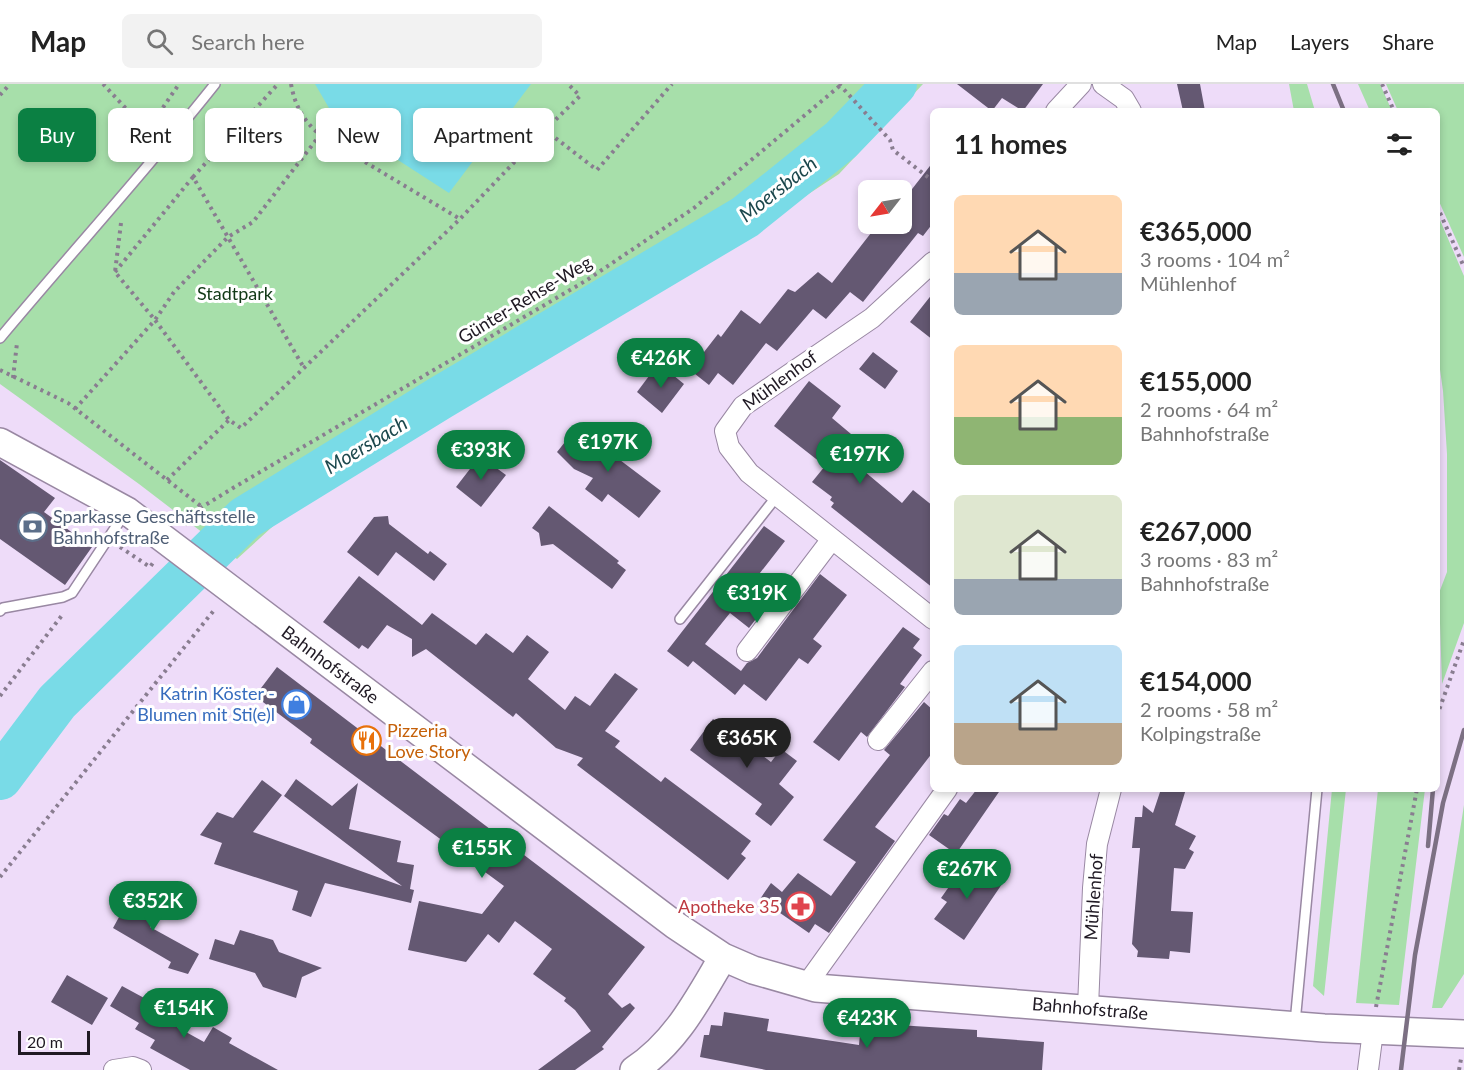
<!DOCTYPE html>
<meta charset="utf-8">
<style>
:root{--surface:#fff;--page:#f2f2f2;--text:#222;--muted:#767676;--line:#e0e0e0;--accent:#0b8043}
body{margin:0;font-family:Lato,sans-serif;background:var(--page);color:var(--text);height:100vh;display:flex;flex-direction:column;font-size:22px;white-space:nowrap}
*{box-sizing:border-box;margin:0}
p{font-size:20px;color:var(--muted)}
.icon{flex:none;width:33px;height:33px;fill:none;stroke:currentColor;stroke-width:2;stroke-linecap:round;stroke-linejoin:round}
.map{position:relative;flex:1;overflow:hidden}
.details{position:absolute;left:930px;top:24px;width:510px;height:684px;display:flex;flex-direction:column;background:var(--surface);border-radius:9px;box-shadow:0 3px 9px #0003}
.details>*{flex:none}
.banner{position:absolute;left:18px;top:24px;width:570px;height:54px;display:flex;gap:12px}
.needle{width:39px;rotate:239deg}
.fabs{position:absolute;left:858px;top:96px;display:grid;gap:12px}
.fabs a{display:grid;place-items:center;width:54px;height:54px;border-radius:9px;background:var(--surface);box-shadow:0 3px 9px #0003;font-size:30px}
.scale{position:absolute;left:18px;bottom:15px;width:72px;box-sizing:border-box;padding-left:6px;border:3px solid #201a24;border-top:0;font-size:16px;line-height:21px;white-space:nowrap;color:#201a24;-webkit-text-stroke:4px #fff;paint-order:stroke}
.price{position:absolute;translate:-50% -51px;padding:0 14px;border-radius:21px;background:var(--accent);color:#fff;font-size:20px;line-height:39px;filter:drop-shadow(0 2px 3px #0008)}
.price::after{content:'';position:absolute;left:50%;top:36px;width:18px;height:14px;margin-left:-9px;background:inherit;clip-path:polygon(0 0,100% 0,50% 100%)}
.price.current{background:#222;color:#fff}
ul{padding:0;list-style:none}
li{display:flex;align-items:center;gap:18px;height:150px;padding:0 24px}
li span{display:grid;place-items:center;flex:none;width:168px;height:120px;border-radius:9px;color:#555}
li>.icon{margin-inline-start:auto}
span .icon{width:72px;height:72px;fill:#fffc;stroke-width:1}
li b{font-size:26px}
h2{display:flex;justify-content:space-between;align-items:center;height:72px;padding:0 24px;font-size:26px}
.pill{padding:0 21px;border-radius:9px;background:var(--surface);box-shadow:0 3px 9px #0003;font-size:21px;line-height:54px}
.pill.current{background:var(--accent);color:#fff}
header{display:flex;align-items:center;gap:36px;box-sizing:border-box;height:84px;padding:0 30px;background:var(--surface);border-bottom:2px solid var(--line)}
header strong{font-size:28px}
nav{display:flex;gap:33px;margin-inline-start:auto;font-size:21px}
.search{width:420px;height:54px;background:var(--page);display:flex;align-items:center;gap:15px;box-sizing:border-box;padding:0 21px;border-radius:9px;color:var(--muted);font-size:22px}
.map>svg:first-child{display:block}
</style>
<header>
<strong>Map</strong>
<div class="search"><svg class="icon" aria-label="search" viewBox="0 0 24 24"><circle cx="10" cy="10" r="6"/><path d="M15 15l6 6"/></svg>Search here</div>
<nav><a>Map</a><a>Layers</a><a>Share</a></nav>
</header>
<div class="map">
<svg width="1464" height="986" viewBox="0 0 1464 986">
<rect width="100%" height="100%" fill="#eedcf9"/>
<path fill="#a7dfaa" d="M0,0H923L839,90L673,199L384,364L295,422L237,475L139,400L0,300Z
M1289,0H1307L1315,27H1294Z
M1358,0H1380L1392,27H1370Z
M1386,0H1464V173L1437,113V27H1398Z
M1437,129L1464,192V539L1442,600L1439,509L1447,488V370L1443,307L1437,264Z
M1332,705H1346L1324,912L1313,902Z
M1378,705H1425L1399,921L1356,919Z
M1464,721V890L1442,924H1432Z"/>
<path fill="#79dbe7" d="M315,0H531L449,109L336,36Z"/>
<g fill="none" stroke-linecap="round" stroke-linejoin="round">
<path stroke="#79dbe7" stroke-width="44" d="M0,694L57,618L245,434L440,314L745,133L841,56L895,0"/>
</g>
<path fill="#645872" d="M957,0H1043L1023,27L1002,14L992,27Z
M1177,0H1200L1205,27H1183Z
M933,78V139L923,152L918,149L863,218L850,208L826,235L813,225L777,267L766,259L733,301L718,289L709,301L690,286L718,250L721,253L741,226L760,240L788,205L795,208L818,188L832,199L878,140H902V112L909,109Z
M933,209V256L910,238Z
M873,268L898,287L885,305L859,285Z
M662,282L684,300L662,329L637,308L652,288L655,290Z
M809,297L841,322L832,334L851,350L839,366L902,419L913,406L933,422V504L831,423L834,419L830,416L832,413L812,398L825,382L774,342Z
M586,342L614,367L612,370L661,407L639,434L608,410L602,418L585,405L593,394L574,385L557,368L569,353L574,357Z
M480,372L506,391L481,423L456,403Z
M0,376L55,414L44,428L92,463L65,501L0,455Z
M549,422L619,477L617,479L626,486L612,505L553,460L541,462L539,449L532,444Z
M388,432L389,440L428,470L430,467L447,480L434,497L396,468L378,492L347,468L374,433Z
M764,442L785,457L742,512L762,527L749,544L730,529L705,560L741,587L747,579L757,574L820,490L847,511L813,555L822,562L808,580L799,574L766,617L744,600L735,611L693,577L688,583L667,567Z
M359,492L422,541L432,529L476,561L486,549L513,569L527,551L549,568L528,595L565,626L575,612L590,622L615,589L638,605L605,647L620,657L615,663L661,698L665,693L751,757L741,770L746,774L728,796L577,681L583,674L556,664L516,629L513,633L426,565L412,573V555L387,541L368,565L362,561L359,565L323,538Z
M903,543L920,555L913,564L922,571L900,600L905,603L867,653L861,648L839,677L813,658Z
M277,583L645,863L608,910L622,924L630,919L635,924L602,963L604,965L575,986H538L591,947L575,926L564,917L566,914L533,890L552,865L515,837L499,859L488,850L466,878L408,866L419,817L482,830L504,802L310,659L312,655L255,612Z
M924,618L933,626V668L875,743L895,757L829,849L815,840L809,849L760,815L771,799L782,808L798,789L831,812L856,778L823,756L890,671L884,666Z
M713,635L771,678L781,665L797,677L779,700L794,713L771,742L755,730L762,720L690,666Z
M296,695L332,722L358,699L349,745L401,757L397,778L414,781L410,805L414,806L411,819L325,799L311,833L292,826L298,807L214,780L222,759L200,751L217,728L233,734L262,696L282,711L253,748L402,802L284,712Z
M977,705H1001L956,770L929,751L944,730L948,732L960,715L966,719Z
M1161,705H1186L1175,741L1196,752L1189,765L1194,768L1185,785L1174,784L1171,827L1193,828L1190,869L1170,867L1169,875L1137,873L1138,867L1132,860L1140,764H1132L1135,733H1142L1143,721L1153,729Z
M968,776L1002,800L964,856L934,835L947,818L941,814Z
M135,804L163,820L150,843L199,870L188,890L168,884L171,878L113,844Z
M240,846L273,856L279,868L322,884L302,893L296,914L263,903L255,889L209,875L215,855L234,861Z
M67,891L108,914L92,941L51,918Z
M122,902L170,928L166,937L204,958L213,943L232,954L229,959L278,986H190L150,964L155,956L135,945L139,939L110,922Z
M724,928L769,935L767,947L859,961L860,950H866V939L977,946V953L1044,958L1042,986H766L700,973L704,951H709L711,941L722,942Z"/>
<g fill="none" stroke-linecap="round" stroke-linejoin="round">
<defs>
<path id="lane" d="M0,254C71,169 146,87 215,0
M0,527L3,524L63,513L72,509L125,429
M680,535L777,412
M1295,939L1317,705"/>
<path id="street" d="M1103,0L1124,15L1131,27
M1056,27L1081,0
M933,178L872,234L743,322L725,347L729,363L749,389L933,535
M747,567L832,455
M878,656L933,587
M807,900L947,705
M1088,923L1093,804L1097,760L1111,705
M114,986L133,983L141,986
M1368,986L1373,947"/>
<path id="secondary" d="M0,358L127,427L675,841L723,873L753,886L816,904L1324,944L1464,950
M634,986C676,959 698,915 723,873"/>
</defs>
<use href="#lane" stroke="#9988a3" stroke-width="12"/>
<use href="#street" stroke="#9988a3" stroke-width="22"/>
<use href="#secondary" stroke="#9988a3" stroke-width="30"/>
<path stroke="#897d90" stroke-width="4" stroke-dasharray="3 4.5" stroke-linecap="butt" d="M103,0L147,47
M291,0C295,22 303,36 320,51L460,135
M839,0L890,56L893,66L933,97
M1382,0L1394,27
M0,11L10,0
M545,46L580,12L568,0
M154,53L147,47L179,0
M193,93L278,0
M1437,122L1464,183
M121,139L115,188L155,236L174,208L228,153L253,138L320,51
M115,188L193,93L304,284
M0,286L68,319L202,423
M13,294L17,259
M75,325L155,236L229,336L241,344L460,135L545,46L597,86L672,0
M167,396L229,336
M185,441L202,423L233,404L587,196L694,124L842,0
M120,463L150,483L155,476
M0,612L63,530
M1437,632L1464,556
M0,793L215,525
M1376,923L1417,705
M1459,986L1461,975"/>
<use href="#lane" stroke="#fff" stroke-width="9"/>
<use href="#street" stroke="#fff" stroke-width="20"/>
<use href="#secondary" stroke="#fff" stroke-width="27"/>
<path stroke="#7c7083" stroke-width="4.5" d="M1333,0L1344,27
M1428,762L1433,705
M1401,986L1415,871L1443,719L1464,646"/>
</g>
<defs>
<symbol id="bank-ring" viewBox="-11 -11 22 22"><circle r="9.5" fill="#fff" stroke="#5c6f8a" stroke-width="1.5"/><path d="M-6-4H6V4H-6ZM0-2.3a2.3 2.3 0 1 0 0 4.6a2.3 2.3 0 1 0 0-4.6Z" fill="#5c6f8a"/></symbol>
<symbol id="shop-ring" viewBox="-11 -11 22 22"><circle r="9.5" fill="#fff" stroke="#3f7fe0" stroke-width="1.5"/><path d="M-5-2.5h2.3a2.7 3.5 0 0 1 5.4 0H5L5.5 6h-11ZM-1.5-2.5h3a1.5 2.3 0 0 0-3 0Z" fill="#3f7fe0"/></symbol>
<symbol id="restaurant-ring" viewBox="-11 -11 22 22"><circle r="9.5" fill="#fff" stroke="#e8710a" stroke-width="1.5"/><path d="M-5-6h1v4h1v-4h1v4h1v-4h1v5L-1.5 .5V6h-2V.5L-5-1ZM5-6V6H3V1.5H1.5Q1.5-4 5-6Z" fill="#e8710a"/></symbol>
<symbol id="pharmacy-ring" viewBox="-11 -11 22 22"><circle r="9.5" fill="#fff" stroke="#e0444e" stroke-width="1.5"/><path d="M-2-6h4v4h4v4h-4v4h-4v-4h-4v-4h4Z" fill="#e0444e"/></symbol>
</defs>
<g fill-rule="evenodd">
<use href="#bank-ring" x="16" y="426" width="33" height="33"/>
<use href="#shop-ring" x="280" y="604" width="33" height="33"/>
<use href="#restaurant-ring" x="350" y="640" width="33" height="33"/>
<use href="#pharmacy-ring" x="784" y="806" width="33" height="33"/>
</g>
<g text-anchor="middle" stroke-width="6" stroke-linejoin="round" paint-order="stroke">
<g font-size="18" fill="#113916" stroke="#fff">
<text x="235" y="216">Stadtpark</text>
</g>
<g font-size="18" fill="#201a24" stroke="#fff">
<text transform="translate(525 216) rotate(-31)" y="6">Günter-Rehse-Weg</text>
<text transform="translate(780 297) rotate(-36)" y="6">Mühlenhof</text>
<text transform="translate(330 581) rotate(37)" y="6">Bahnhofstraße</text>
<text transform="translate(1094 813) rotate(-86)" y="6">Mühlenhof</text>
<text transform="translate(1090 925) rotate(5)" y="6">Bahnhofstraße</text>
</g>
<g font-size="18" fill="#4e5e75" stroke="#fff" text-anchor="start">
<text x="53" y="439">Sparkasse Geschäftsstelle<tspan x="53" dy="21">Bahnhofstraße</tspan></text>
</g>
<g font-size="18" fill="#366cbe" stroke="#fff" text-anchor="end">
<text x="275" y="616">Katrin Köster -<tspan x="275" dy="21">Blumen mit Sti(e)l</tspan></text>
</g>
<g font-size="18" fill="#c56008" stroke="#fff" text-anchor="start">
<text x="387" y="653">Pizzeria<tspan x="387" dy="21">Love Story</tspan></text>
</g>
<g font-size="18" fill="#be3a42" stroke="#fff" text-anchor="end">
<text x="780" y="829">Apotheke 35</text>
</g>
<g font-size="20" font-style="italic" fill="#1c484d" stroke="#fff">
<text transform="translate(778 105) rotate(-38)" y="7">Moersbach</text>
<text transform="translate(366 361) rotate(-31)" y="7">Moersbach</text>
</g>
</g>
</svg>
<div class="fabs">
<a><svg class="needle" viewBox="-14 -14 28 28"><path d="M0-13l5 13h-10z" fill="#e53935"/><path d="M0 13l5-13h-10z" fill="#767676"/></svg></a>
</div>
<div class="scale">20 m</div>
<b class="price" style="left:661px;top:305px">€426K</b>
<b class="price" style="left:608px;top:389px">€197K</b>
<b class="price" style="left:481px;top:397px">€393K</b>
<b class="price" style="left:860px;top:401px">€197K</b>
<b class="price" style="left:757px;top:540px">€319K</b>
<b class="price current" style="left:747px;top:685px">€365K</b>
<b class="price" style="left:482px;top:795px">€155K</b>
<b class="price" style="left:967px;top:816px">€267K</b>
<b class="price" style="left:153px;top:848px">€352K</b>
<b class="price" style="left:184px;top:955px">€154K</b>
<b class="price" style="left:867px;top:965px">€423K</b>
<div class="banner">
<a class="pill current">Buy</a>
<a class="pill">Rent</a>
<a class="pill">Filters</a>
<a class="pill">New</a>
<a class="pill">Apartment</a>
</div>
<section class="details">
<h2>11 homes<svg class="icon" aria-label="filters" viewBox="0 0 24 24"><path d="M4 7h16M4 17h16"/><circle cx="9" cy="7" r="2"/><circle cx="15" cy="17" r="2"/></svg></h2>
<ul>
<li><span style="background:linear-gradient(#ffd9b3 65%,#9aa5b1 0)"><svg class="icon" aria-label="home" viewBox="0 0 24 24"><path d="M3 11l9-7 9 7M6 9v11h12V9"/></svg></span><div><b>€365,000</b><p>3 rooms · 104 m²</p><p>Mühlenhof</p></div></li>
<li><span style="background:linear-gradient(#ffd9b3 60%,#8fb573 0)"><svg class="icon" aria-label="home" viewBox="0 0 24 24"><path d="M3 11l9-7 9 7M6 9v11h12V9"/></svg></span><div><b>€155,000</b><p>2 rooms · 64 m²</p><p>Bahnhofstraße</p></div></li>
<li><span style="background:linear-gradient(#dfe7d0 70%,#9aa5b1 0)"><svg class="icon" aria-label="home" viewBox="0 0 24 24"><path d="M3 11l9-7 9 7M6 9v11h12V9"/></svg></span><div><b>€267,000</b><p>3 rooms · 83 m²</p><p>Bahnhofstraße</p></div></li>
<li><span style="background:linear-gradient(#bfe0f5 65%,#b9a48a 0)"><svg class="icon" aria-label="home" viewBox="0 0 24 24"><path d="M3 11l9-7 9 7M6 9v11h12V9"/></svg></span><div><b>€154,000</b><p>2 rooms · 58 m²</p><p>Kolpingstraße</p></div></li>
</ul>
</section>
</div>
